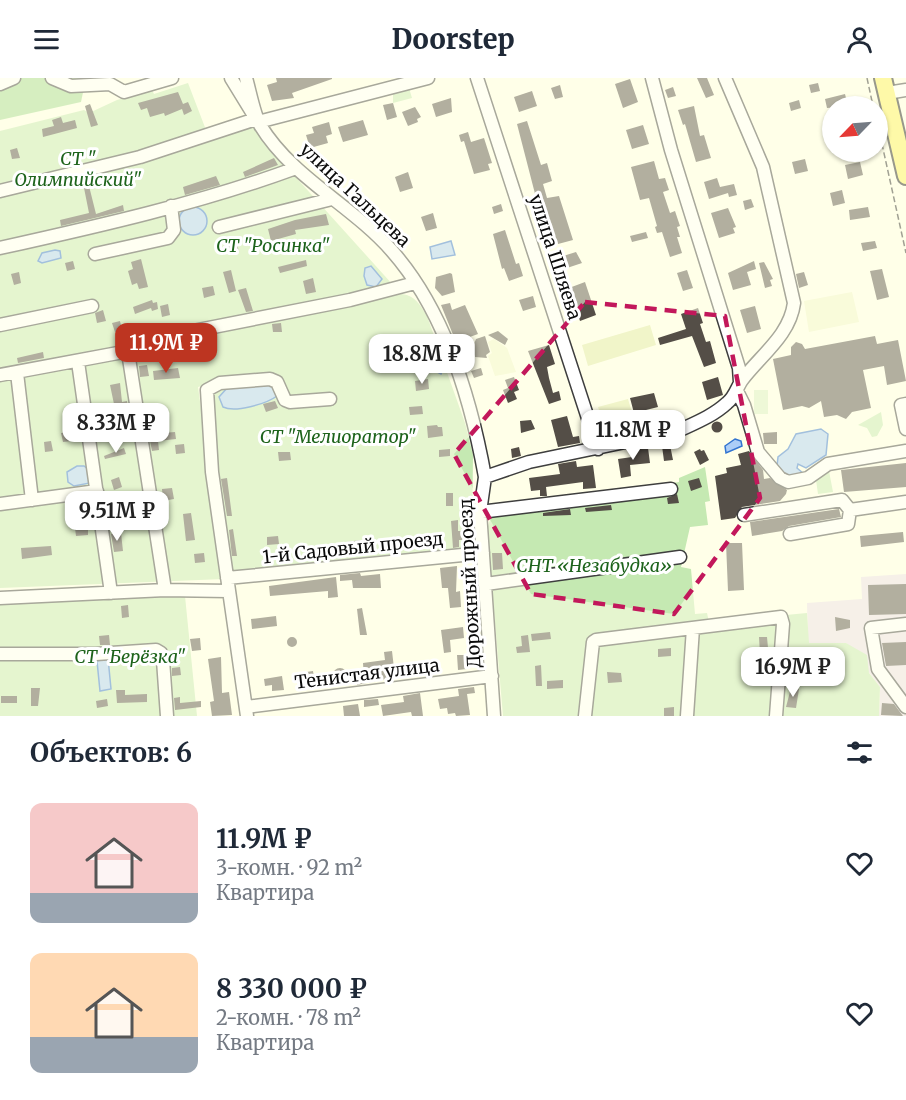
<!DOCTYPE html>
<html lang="ru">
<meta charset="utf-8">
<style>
:root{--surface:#fff;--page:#f2f2f3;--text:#1f2937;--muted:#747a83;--accent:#bd3521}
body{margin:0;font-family:Merriweather,serif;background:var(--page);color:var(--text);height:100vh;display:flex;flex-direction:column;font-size:22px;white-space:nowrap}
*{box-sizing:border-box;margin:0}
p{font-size:20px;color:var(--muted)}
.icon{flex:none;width:33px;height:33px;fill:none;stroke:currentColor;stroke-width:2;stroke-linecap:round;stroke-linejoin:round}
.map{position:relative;height:638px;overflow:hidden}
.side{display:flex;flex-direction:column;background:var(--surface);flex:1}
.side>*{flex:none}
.needle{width:39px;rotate:245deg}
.controls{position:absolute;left:822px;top:18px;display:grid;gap:12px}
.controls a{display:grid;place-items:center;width:66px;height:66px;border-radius:50%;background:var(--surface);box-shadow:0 2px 4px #0004;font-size:30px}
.price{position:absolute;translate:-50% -51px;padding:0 14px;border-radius:12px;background:#fff;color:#222;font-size:20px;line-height:39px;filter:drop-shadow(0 2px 3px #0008)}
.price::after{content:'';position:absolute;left:50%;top:36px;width:18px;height:14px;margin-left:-9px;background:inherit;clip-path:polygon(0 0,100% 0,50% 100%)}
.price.active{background:var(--accent);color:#fff}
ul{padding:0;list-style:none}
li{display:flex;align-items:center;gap:18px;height:150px;padding:0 30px}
li span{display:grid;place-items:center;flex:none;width:168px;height:120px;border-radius:12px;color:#555}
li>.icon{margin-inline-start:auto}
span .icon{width:72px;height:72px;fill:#fffc;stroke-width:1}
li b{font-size:26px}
h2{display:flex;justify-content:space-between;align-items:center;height:72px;padding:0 30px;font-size:26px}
header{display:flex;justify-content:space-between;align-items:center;height:78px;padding:0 30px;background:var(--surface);font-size:27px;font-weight:800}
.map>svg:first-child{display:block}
</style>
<header><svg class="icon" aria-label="menu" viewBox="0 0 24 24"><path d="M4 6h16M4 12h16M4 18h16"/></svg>Doorstep<svg class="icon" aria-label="person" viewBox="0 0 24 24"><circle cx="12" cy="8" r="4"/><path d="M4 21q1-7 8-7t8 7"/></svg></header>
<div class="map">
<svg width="906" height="638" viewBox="0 0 906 638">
<rect width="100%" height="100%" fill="#ffffe8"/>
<path fill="#eadee9" d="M906,496V638H879L880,609L846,565H808L807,525L862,521L861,499Z"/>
<path fill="#f1f5c9" d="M852,214L859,244L809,254L804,223Z
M650,247L656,267L588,288L582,267Z
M494,261L507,270L516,294L495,298L488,278L492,275L488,264Z
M628,321L633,338L658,332L662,349L608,360L598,329Z"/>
<path fill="#c5e9b2" d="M188,5L206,52L255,47L289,88L258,100L0,167V53L84,32L89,35L117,22L152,12L154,16Z
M409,10L412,20L393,25V15Z
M292,95L393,207L124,270L0,295V172Z
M402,216C416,218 420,227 427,238L465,345L473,377L472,470L231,495L205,307L198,309L224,501L0,510V303L77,290L81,285L192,264L191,257Z
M881,334L883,347L877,358L872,359L867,350L858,347Z
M705,389L710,423L705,424L708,447L690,449L681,489L691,491L695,536L707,535L709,544L807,535L809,565H846L867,577L869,595L880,609L879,638H503L487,451L492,436L679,404V400Z
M829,393L833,414L818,416L815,395Z
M152,518H185L197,638H0V526Z"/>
<path fill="#a5da91" d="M0,0H86L81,24L0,42Z"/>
<path fill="#d9f0c4" d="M754,312H768V336H754Z"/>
<path fill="#accef7" stroke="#3274d0" stroke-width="1.5" d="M179 143a14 14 0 1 1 28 0a14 14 0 1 1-28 0Z
M451,163L455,177L432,181L430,169Z
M55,172L60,173L61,180L42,185L38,183L42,175Z
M371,188L382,201L376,209L367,207L364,198L365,190Z
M433,276L437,277L443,291L441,296L437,294L431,282Z
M274,306L277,318C266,326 235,335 223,329L219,319L228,309Z
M821,351L828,356L826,377L806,390L798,386L797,390L804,396L787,399L777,388L778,379L788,371L796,356Z
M735,361L741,363L742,368L726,375L725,368Z
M77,388H84L89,392L90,405L74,408L68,404L67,394Z
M108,580L111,611L100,613L97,583Z"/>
<path fill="#544e47" d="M276,0H332V1L292,15L294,20L272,23L267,7L277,4Z
M697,0H707L714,17L706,20Z
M630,1L638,24L623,30L615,6Z
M818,5L820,13L811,15L809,7Z
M560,7L563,19L555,21L551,10Z
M673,9L676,18L668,20L665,12Z
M532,13L537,28L519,34L514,19Z
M178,14L183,26L188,24L192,33L184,37L182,31L165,38L164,35L150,39L147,30L141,32L138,25Z
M845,16L848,28L827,30L825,21Z
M451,20L452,34L436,39L432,26Z
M799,22L801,30L791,33L789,25Z
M393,25L397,39L387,42L383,27Z
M90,26L98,47L91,49L85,28Z
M694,28L700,58L704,57L711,80L696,84L685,46L683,47L678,32Z
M415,29L421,39L417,41L418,44L408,48L402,34Z
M61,39L63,45L75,42L77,50L43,59L42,51L54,48L52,42Z
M363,42L368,57L343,64L338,49Z
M527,43L541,87L547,85L552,103L543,106L547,120L559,118L573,162L558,166L547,137L541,139L517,46Z
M329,44L332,56L326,58L328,65L310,70L306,57L314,55L312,49Z
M643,47L649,66L632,71L626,52Z
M468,54L471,64L484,60L492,85L488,86L490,92L474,96L464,63L461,64L459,57Z
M17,70L20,80L12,81L10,72Z
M274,80L278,87L245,99L243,94Z
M805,81L808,93L795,96L792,84Z
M654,83L659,101L665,100L669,112L663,114L670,135L675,133L680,148L677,149L680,159H677L682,175L670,179L662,154L657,155L655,149L657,148L649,120L640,122L631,89Z
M860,84L863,97L848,101L845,87Z
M408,94L413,110L400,114L395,99Z
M216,98L220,107L185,117L183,109Z
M717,100L720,109L734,106L737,117L729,119L728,115L709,121L704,104Z
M88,104L96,136L123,127L124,133L61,148L60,142L89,135L83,105Z
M842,112L845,125L833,128L830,115Z
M751,121L754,129L745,132L743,123Z
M501,126L503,133L494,136L492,129Z
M868,129L870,139L850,142L849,132Z
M728,130L736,149L733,150L735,155L719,160L711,135Z
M433,135L437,150L426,153L421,139Z
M326,136L329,147L295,152L296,156L271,163L268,151L295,142Z
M505,152L516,186L519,185L523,198L509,203L504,190L502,191L493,156Z
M646,154L648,160L632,164L630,158Z
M234,158L239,173L230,176L227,160Z
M875,163L877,170L863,173L861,165Z
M576,174L582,185L564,191L560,179Z
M141,181L148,209L139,211L137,205L132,207L128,193L133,191L131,184Z
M306,182L307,188L280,195L278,189Z
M73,183L75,191L67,193L65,185Z
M754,183L756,191L747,194L751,207L733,212L728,195Z
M764,184L773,201L770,202L772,208L765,210L759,185Z
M882,191L889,219L877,222L870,193Z
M231,192L236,213L229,215L223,194Z
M687,192L693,210L683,213L677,195Z
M19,194L21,205L14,207L11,196Z
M804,194L808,207L799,210L796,196Z
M450,195L452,196L455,214L442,218L435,210L436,199Z
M313,200L316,214L306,216L303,203Z
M585,204L596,237L580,243L569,210Z
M213,208L215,217L204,220L202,210Z
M246,210L253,233L246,234L238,212Z
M533,218L536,229L523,233L519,222Z
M152,222L153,225L157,224L158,231L152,233L151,230L135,236L133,229Z
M450,225L452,232L465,227L478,256L456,264L441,227Z
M168,226L170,237L162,239L160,228Z
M755,228L761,251L747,255L740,232Z
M698,230L703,245L700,246L706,264L710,263L716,285L704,289L692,258L660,267L658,260L686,251L681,236Z
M103,232L106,243L97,245L95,235Z
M120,243L122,252L115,254L112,245Z
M281,245L282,254H273L272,246Z
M130,249L131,252L135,251L136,256L125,258L124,250Z
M498,253L508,261L505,267L488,257Z
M485,258L490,274L486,277L487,280L475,279L472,271L476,261Z
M875,258L877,266L898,262L906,303L887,307L884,288L863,292L871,330L852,334L846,341L837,337L824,339L821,323L809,330L802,328L783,332L773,281L791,277V269L796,264L802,266L805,271Z
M213,263L214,270L203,272L202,265Z
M549,267L555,286L547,289L549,300L553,315L559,313L561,322L549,326L528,273Z
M43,274L44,280L18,285L17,280Z
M147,287L149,298L140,299L139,288Z
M178,290L180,300L154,302L153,293Z
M481,290L483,297L474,300L471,293Z
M514,299L519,312L514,314L517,321L508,325L503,312L508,310L505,302Z
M718,299L723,317L707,322L702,304Z
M428,301L429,311L416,313L415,303Z
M120,305L122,324L127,323L128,331L112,334V337H95L94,329L114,326L110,307Z
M654,315L658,329L634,335L630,320Z
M275,323L278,330L266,334L263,326Z
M422,328L423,336L410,337L409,329Z
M567,338L573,359L579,358L580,365L558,369L551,342Z
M531,342L535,351L521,355L520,343Z
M711.5 349a5.5 5.5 0 1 1 11 0a5.5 5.5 0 1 1-11 0Z
M437,347L438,349H442L443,358L428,360L427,348Z
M162,353L163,355L175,354L176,361L158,363L159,372L152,373L149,358Z
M70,354L71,363L63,364L61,355Z
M777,354V366H764L763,355Z
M51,363L53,373L45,374L44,364Z
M184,366L185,375L176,376L175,367Z
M670,367L673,382L664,383L662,368Z
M519,369L521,378L512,380L511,371Z
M124,370L126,376L105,381L104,378Z
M648,370L650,385L630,387L631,398L621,400L618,381L632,379L631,372Z
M450,371V378L439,379V372Z
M700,371L701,373L704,372L709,382L700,387L694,374Z
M749,373L763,392L764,401L770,400L787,412L786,416L780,423L742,429L735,440L721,442L715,398L727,395L726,390L741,387L738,376Z
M278,374H290L291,382L279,383Z
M576,383L577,389L593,387L596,410L583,411V404L546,409L547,418H540V412L531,413L529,400L560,396L558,386Z
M906,385V409L844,414L841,392Z
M119,399L122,409L114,412L111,402Z
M227,400L232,438H227L221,401Z
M699,400L702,409L691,413L688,403Z
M172,410L174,421L163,423L162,411Z
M446,415H453V428H446Z
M677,416L679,425L668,426L667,420Z
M115,417L116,425L107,426L106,418Z
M611,427L612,432L586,434L585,430Z
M570,431L571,437L543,438V435Z
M839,431L841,439L789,448L782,453L752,458L750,444Z
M191,435L195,462L186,463L183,436Z
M142,441L143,452L124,451L123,444Z
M458,442V453H462L463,462H459V469L453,470L451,443Z
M75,450H88V457L76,458Z
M233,451L237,478H232L229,452Z
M903,454L904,464L861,469L860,458Z
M121,455L123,473L114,474L111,456Z
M278,458L279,466L267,467V459Z
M361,462L362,476L347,477L346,464Z
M726,465H742L744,512L728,513Z
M51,468L52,477L22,481L21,470Z
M204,475L205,484L195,485L194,476Z
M492,475H502L503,491L493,492Z
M457,488L456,514L460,513L461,529L450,530L448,510H442L440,490Z
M360,495L361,498L380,496L381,510H353L352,502L340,503V497Z
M336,499L338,519L328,520V513L270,518L269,508Z
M906,506V536L869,537L868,507Z
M128,527L129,539L122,540L121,528Z
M362,530L367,557H360L357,531Z
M276,538L277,548L252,551L251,541Z
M835,539L850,542V550L836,553Z
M463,549L464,560L450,562L451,574L444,575L441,552Z
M550,554L551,561L532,563L531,556Z
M109,557L110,567H100L99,558Z
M528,557L530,574L517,575L516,569L522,568L521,558Z
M287 564a5 5 0 1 1 10 0a5 5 0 1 1-10 0Z
M759,559H767L768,570H773L771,597H765L764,576H760Z
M200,560L201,572L192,573L190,561Z
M906,564V587L886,588L882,565Z
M671,570V578L658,579V571Z
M392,573L395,599L357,607V601L364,600L363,585L385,582L384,574Z
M457,577H466L467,591L458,592Z
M221,579L222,615L229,614L232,637L212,638L210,624L214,623L208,581Z
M541,587L542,608H536L535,588Z
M180,589L181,597L172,598V590Z
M333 597a7 7 0 1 1 14 0a7 7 0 1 1-14 0Z
M313,593L315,607L302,609L300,595Z
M607,594L621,595L622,604L608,605Z
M788,594L796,596L794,606L787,605Z
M282,598L284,612L272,613V607L265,608L264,601Z
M563,602V610L547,611V603Z
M474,609L475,615L467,616L470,637L456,638L455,635L448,636L447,630L440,631L438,621L459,618L458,611Z
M31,610H40L38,628H31Z
M791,610L799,611L796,630L786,629Z
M116,612H125V617L147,616V624L117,625Z
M420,615L423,638H412L411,634L383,638L381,627L404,624L403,618Z
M1,618H17V625H1Z
M180,619V625L201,623V629L175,632L174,620Z
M107,621L108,628L97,630L96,623Z
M378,621L379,627L364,629V622Z
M882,625L894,626L903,638L881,637Z
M358,626L360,638H344L343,628Z
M674,629V638H664V630Z"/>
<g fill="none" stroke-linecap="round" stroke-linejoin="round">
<defs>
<path id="minor" d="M52,0L71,8L110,6L124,14L172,0
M231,0L258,44L428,0
M246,0C250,14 254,36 260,47C292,100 353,128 392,173C445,233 471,321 485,399
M477,0L598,371
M652,0L671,72L739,290L740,304
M0,6L14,0
M887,15L906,12
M0,113L140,79L256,41
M219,149L332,121
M0,170C99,148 201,125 296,90
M95,176L168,160L174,152L171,128
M0,247L92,228
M127,266L350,222L415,205
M154,268L187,261
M128,274L165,512
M78,284L111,515
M17,295L32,422
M0,297L134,272
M737,313L744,327L758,374L780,400L788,404L808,400L828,386L906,373
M906,326L901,327L906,351
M0,426L97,413
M480,434L671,411
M744,437L842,422L850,432
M790,456L848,446L850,432L906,424
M227,500L483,475
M486,506L680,479
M0,520L165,512L228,513
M906,546L871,550L878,591L906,629
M0,576H96L156,572L161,575L163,582L167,638
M246,629L492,598
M247,638L212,394L207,312L220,305L270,301L277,304L285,322L290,324L330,321
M494,638L480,434L485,399L529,384L678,353C695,345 713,338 727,325C735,319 737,309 742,302C761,277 790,257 794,225L763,89L725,0
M585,638L593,564L596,562L781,539L783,546L776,638
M687,638L693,550"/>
<path id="major" d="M883,0L906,98"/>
</defs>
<use href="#minor" stroke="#3e3e3e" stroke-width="15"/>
<use href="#major" stroke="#1c1c1c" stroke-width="20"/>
<path stroke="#2d2d2d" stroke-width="1.5" stroke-dasharray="6 3" stroke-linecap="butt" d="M867,0L873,28
M878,48L906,175"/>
<use href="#minor" stroke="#fff" stroke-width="12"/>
<use href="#major" stroke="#fcf25b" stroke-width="16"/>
</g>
<path d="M0 0H906V638H0ZM585,224L725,238L760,420L674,536L531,516L454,376Z" fill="#ffffe8" fill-opacity=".55" fill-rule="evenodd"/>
<path fill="none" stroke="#c2185b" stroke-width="4.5" stroke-dasharray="12 8" stroke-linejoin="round" d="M585,224L725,238L760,420L674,536L531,516L454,376Z"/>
<g text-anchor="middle" stroke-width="6" stroke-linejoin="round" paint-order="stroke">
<g font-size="18" font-style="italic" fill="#1d631b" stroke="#fff">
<text x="78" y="87">СТ "<tspan x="78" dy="21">Олимпийский"</tspan></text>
<text x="273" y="174">СТ "Росинка"</text>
<text x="338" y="365">СТ "Мелиоратор"</text>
<text x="594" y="494">СНТ «Незабудка»</text>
<text x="130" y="585">СТ "Берёзка"</text>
</g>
<g font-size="18" fill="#0b0b0b" stroke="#fff">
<text transform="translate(355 117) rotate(43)" y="6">улица Гальцева</text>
<text transform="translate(555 179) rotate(72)" y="6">улица Шляева</text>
<text transform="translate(353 470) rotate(-6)" y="6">1-й Садовый проезд</text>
<text transform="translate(470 505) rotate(-93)" y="6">Дорожный проезд</text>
<text transform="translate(367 596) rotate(-7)" y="6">Тенистая улица</text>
</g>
</g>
</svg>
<div class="controls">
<a><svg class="needle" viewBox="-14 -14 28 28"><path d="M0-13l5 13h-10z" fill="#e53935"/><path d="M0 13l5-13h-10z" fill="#747a83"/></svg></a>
</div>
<b class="price active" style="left:166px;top:296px">11.9M ₽</b>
<b class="price" style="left:422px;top:307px">18.8M ₽</b>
<b class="price" style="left:116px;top:376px">8.33M ₽</b>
<b class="price" style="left:633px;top:383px">11.8M ₽</b>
<b class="price" style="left:117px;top:464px">9.51M ₽</b>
<b class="price" style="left:793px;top:620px">16.9M ₽</b>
</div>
<section class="side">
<h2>Объектов: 6<svg class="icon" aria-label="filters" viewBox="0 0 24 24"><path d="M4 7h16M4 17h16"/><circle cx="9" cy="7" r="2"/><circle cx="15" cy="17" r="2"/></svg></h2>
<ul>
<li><span style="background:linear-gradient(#f6c9c9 75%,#9aa5b1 0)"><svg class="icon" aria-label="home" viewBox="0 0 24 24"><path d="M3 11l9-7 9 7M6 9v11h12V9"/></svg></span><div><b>11.9M ₽</b><p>3-комн. · 92 m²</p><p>Квартира</p></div><svg class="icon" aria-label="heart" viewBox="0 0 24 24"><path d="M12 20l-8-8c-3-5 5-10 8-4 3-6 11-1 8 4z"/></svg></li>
<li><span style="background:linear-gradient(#ffd9b3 70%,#9aa5b1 0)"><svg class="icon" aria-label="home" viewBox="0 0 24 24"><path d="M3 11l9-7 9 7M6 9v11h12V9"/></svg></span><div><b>8 330 000 ₽</b><p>2-комн. · 78 m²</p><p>Квартира</p></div><svg class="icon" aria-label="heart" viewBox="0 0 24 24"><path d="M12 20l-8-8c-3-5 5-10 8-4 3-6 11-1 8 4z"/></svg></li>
</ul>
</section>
